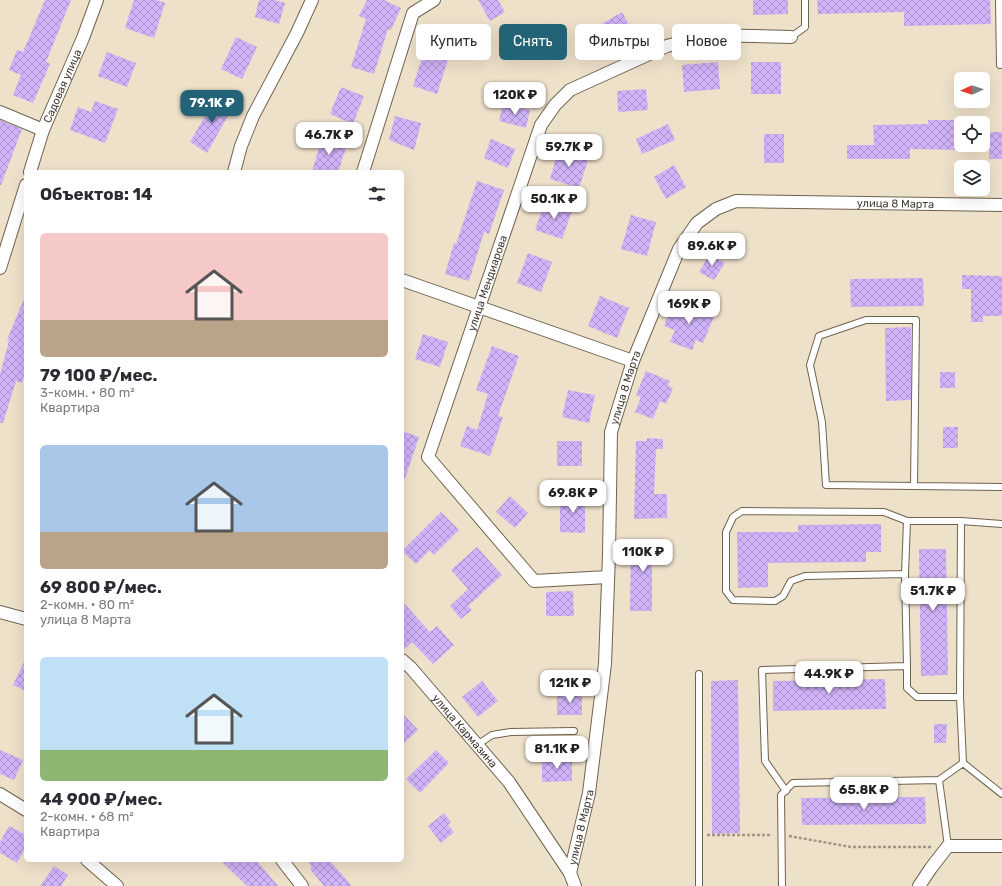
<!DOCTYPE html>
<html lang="ru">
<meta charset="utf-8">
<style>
:root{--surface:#fff;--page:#f2f2f3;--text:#2b2b33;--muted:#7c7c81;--accent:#236378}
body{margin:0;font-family:Rubik,sans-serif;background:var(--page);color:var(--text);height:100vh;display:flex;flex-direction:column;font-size:15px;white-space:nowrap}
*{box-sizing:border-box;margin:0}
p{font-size:13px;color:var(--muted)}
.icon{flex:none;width:22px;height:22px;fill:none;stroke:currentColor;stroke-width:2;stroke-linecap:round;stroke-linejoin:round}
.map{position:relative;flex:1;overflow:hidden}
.panel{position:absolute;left:24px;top:170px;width:380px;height:692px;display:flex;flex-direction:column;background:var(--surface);border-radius:6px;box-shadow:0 4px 16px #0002}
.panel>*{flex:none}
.top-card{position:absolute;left:416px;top:24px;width:380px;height:36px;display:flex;gap:8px}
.needle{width:26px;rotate:267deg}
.buttons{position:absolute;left:954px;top:72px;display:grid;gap:8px}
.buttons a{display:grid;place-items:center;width:36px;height:36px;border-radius:6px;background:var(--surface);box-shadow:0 4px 16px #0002;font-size:20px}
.price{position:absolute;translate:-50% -34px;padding:0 9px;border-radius:8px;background:#fff;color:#222;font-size:13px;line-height:26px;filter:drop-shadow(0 1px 2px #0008)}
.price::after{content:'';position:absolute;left:50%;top:24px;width:12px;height:9px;margin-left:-6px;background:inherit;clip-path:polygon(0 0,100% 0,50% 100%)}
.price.selected{background:var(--accent);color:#fff}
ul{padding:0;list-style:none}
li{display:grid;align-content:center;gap:8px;height:212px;padding:0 16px}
li span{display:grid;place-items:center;height:124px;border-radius:6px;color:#555}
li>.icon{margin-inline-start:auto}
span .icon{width:72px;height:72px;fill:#fffc;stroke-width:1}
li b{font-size:17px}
h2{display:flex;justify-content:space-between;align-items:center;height:48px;padding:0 16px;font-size:17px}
.chip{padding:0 14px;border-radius:6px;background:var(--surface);box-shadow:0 4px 16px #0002;font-size:14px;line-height:36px}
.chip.selected{background:var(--accent);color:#fff}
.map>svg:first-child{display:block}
</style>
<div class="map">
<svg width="1002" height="886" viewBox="0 0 1002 886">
<defs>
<pattern id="building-cross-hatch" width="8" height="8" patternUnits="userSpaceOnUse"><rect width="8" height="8" fill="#d0b3f9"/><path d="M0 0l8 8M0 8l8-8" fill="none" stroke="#aa93ca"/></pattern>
</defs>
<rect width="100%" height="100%" fill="#eee1ca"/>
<path fill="url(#building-cross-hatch)" d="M45,0H71L46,62L50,64L33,103L13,95L21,75L9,70L17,50L23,52Z
M134,0H157L165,3L154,38L125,28Z
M259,0H275L285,3L279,24L255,17Z
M367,0H384L401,8L391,30L388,29L374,74L351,67L366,19L359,16Z
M478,0H498L505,12L490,21Z
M753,0H788V14L753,15Z
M817,0H990L991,24L904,26V12L818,14Z
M622,12L634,34L588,60L576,39Z
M236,37L257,47L242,79L221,69Z
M428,39L452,47L437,94L413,86Z
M107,52L136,63L127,87L98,76Z
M718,62L720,89L684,92L682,65Z
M751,62H781V94H751Z
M341,87L364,96L353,124L330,114Z
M646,89L648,110L618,112L617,91Z
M217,95L234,105L207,153L190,142Z
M95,101L118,109L105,143L70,130L78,107L91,112Z
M503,104L530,110L526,128L499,121Z
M395,116L421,123L414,150L389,140Z
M0,120L22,129L1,185H0Z
M928,120H961V150L910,149V159H847V145H874L873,125L928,124Z
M668,124L675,140L642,154L636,139Z
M989,132H1002V159H989Z
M764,134H784V163H764Z
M322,137L347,145L338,172H312Z
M491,139L515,149L508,168L484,158Z
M559,148L589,157L579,188L550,179Z
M674,165L686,187L666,199L654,177Z
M477,181L504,190L489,234L484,232L469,281L445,274L454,243L456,244Z
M545,202L572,211L562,239L535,230Z
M631,215L656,222L647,256L621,249Z
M528,253L552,262L541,292L517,283Z
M710,254L725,263L714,280L699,272Z
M962,275L1002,276V316H983V322H971V289H962Z
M923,278L924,306L851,307L850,279Z
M26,294V368L22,383L16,381L3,423H0V374L9,341L7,340Z
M600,296L629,308L617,338L588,326Z
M673,303L689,309L691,304L715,314L703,343L696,340L692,350L670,342L675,330L664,326Z
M911,327V400L886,401L885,328Z
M423,334L448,342L440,367L415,359Z
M492,346L519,356L498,416L503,417L490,456L460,446L467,426L477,430L488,394L476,390Z
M646,371L670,381L668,386L673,388L666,404L660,401L653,419L635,412L641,397L636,395Z
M940,372H955V388H940Z
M568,390L595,395L589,423L562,417Z
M943,427H958V448H943Z
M402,431L419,437L404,481L402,480Z
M647,438L663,439V449H656L654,494H667V518L634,519L636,441H647Z
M557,441H582V466H557Z
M510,496L528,513L515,528L496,512Z
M560,496H585V533L560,532Z
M441,512L459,530L434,555L430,550L416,564L402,551Z
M881,524V552H866V562L768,563V587L738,588L737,532H798V525Z
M631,540L661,541L660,564H652V611H630Z
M477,547L502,575L468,606L472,610L461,619L450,606L468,589L451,570Z
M919,549H946L948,675L921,676Z
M573,591L574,616H546V592Z
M402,601L430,632L437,626L454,645L433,664L412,642L402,651Z
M26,658V691L13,685Z
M885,679L886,709L773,711V681Z
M738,680L740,833L712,834L711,681Z
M482,681L498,701L478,717L462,697Z
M557,692H582V715H557Z
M402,713L418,730L402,745Z
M934,724H947L946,743H934Z
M0,750L23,760L14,780L0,774Z
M436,750L449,763L420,793L406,779Z
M572,758V781L542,782V759Z
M925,797L926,824L802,825L801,798Z
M444,813L451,822L448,825L454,832L441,843L428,826Z
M9,826L26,835V847L17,863L0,853V842Z
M220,860H256L278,886H247Z
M307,860H329L352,886H324L310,869L312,867Z
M54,866L68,875L61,886H40Z"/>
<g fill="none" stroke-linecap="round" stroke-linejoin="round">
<defs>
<path id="service" d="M999,0L1000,65
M791,37L805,27V0
M914,486L916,320H866L819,336L810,365L822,422L826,485L1002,487
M961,521L1002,524
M905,574L805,576L791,581L783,596L775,601L733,600L726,591V532L733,517L742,511L884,512L907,521
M907,666V688L917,697H960
M699,674V886
M477,745L492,735L511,732L574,731
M786,791L765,761L762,670L907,666L905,574L907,521H961L960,697L963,763L1002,794
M948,846L939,780L963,763
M782,886L781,795L793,783L939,780"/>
<g id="minor">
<path d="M0,112L43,130"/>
<path id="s1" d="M30,172L43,130L83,38L97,0"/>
<path d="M234,172L241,146L253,116L297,33L312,0"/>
<path d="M363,172L413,13L434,0"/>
<path d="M0,268L26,185"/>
<path d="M402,280L633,361"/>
<path id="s2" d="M608,577L534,581L428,457L541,125L555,105L570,90L667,46L706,35L791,37"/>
<path d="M0,612L26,619"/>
<path id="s3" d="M402,660L411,668L509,782L570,873L575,886"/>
<path d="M0,794L26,810"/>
<path d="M87,860L117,886"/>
<path d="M282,860L302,886"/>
<path id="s4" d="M570,873L589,793L605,664L609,555L611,432L633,361L679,249L697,223L716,209L736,201L1002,205"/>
<path d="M919,886L931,868L948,846H1002"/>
</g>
</defs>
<use href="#service" stroke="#6f634f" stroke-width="8"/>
<use href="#minor" stroke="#6f634f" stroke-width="14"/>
<path stroke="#9f9685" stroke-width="2.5" stroke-dasharray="3 2" stroke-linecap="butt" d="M707,835H772
M789,836L851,847H931"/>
<use href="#service" stroke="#fff" stroke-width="6"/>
<use href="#minor" stroke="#fff" stroke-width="12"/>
</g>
<g text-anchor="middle" stroke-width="3" stroke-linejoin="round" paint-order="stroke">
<g font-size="11" fill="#413c33" stroke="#eee1ca">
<text dy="4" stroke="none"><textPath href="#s1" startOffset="92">Садовая улица</textPath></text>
<text dy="4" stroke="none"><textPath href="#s4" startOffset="876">улица 8 Марта</textPath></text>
<text dy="4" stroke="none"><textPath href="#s2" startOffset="421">улица Мендиарова</textPath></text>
<text dy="4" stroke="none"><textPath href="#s4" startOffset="491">улица 8 Марта</textPath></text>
<text dy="4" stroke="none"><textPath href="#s3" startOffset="95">улица Кармазина</textPath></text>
<text dy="4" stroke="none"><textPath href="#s4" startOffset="47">улица 8 Марта</textPath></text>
</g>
</g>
</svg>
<div class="buttons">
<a><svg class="needle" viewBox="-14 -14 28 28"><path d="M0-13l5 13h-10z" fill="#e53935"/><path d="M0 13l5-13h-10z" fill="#7c7c81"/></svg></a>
<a><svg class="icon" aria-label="locate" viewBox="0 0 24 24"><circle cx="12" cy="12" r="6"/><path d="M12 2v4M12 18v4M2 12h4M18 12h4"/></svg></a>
<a><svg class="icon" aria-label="layers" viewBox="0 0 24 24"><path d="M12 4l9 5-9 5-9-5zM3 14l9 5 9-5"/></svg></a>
</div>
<b class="price" style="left:515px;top:116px">120K ₽</b>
<b class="price selected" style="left:212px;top:124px">79.1K ₽</b>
<b class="price" style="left:329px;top:156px">46.7K ₽</b>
<b class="price" style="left:569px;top:168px">59.7K ₽</b>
<b class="price" style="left:554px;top:220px">50.1K ₽</b>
<b class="price" style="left:712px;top:267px">89.6K ₽</b>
<b class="price" style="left:689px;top:325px">169K ₽</b>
<b class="price" style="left:573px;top:514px">69.8K ₽</b>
<b class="price" style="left:643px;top:573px">110K ₽</b>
<b class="price" style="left:933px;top:612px">51.7K ₽</b>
<b class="price" style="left:829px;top:695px">44.9K ₽</b>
<b class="price" style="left:570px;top:704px">121K ₽</b>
<b class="price" style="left:557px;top:770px">81.1K ₽</b>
<b class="price" style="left:864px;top:811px">65.8K ₽</b>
<div class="top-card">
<a class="chip">Купить</a>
<a class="chip selected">Снять</a>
<a class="chip">Фильтры</a>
<a class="chip">Новое</a>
</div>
<section class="panel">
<h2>Объектов: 14<svg class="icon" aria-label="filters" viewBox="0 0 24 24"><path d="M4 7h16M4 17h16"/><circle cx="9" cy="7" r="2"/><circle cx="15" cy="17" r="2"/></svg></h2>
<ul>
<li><span style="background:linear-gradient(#f6c9c9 70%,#b9a48a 0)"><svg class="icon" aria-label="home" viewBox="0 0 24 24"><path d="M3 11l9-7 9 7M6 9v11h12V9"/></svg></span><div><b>79 100 ₽/мес.</b><p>3-комн. · 80 m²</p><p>Квартира</p></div></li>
<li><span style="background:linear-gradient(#a9c7e8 70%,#b9a48a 0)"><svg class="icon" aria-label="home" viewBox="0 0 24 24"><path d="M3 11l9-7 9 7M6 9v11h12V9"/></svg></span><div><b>69 800 ₽/мес.</b><p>2-комн. · 80 m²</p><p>улица 8 Марта</p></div></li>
<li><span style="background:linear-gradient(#bfe0f5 75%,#8fb573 0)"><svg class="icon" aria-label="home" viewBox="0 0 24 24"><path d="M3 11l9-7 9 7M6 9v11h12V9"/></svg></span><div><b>44 900 ₽/мес.</b><p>2-комн. · 68 m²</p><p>Квартира</p></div></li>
</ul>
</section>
</div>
